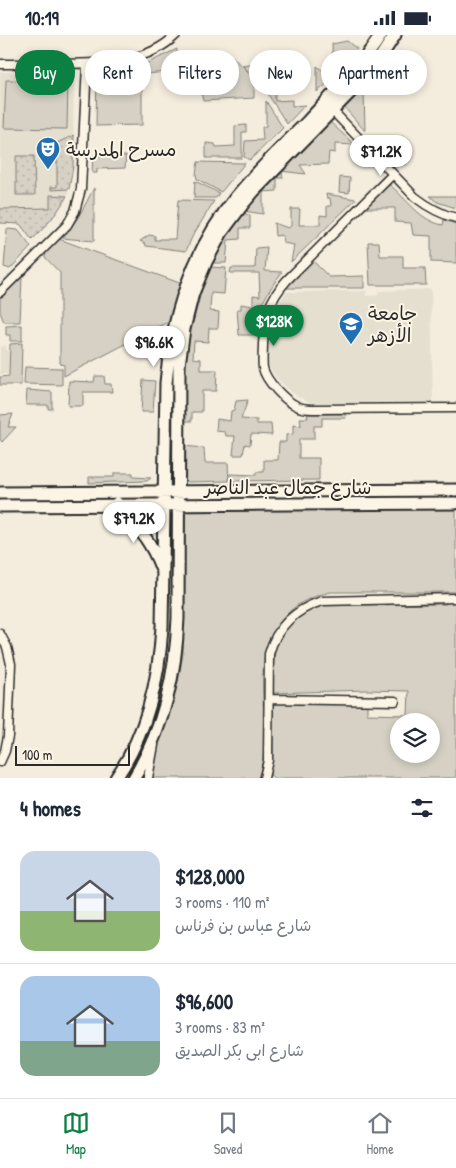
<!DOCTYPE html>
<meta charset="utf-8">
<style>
:root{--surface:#fff;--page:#f2f2f3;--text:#1f2937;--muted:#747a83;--line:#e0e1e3;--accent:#0b8043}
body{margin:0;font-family:"Patrick Hand","Playpen Sans Arabic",sans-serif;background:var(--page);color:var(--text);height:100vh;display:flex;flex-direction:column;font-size:19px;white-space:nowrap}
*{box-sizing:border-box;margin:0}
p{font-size:16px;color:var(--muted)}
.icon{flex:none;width:28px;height:28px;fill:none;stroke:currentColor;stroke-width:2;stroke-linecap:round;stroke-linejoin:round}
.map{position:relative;height:743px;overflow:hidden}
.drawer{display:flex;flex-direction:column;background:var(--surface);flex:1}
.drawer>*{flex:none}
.top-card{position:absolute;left:15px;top:15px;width:426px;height:45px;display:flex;gap:10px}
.controls{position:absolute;left:390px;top:678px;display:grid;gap:10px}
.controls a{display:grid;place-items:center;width:50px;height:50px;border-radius:50%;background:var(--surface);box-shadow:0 2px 8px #0003;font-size:25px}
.scale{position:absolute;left:15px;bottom:12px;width:115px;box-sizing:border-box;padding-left:5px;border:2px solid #2b2b2b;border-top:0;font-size:14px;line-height:18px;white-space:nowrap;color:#2b2b2b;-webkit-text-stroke:4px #fcf5e5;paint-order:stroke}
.price{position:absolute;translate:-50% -42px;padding:0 11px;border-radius:18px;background:#fff;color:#222;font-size:16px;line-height:32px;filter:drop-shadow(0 1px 2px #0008)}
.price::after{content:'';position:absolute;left:50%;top:30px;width:15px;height:11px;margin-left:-8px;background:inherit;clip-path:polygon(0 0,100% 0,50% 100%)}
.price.current{background:var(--accent);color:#fff}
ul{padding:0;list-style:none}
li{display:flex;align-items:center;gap:15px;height:125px;padding:0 20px}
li+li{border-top:1px solid var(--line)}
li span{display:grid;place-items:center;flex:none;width:140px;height:100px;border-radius:15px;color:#555}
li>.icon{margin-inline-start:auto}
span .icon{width:60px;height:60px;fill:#fffc;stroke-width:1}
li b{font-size:21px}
h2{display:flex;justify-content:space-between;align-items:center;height:60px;padding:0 20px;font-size:21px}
.tag{padding:0 18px;border-radius:22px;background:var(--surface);box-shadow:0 2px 8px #0003;font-size:18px;line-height:45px}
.tag.current{background:var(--accent);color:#fff}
.status{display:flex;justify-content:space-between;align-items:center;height:35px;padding:0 25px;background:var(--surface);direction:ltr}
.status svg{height:14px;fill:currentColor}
.dock{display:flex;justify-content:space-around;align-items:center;height:70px;border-top:1px solid var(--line);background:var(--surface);font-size:14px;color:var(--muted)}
.dock a{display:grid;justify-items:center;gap:2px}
.dock .current{color:var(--accent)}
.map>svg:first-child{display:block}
</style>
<div class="status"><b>10:19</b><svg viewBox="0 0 49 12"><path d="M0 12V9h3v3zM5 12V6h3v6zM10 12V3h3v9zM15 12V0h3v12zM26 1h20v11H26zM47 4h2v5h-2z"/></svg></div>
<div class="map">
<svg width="456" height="743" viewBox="0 0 456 743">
<defs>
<pattern id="grass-dots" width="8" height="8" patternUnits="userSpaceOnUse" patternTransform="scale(1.25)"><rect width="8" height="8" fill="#d6d1c4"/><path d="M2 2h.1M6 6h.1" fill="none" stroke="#b8b4a9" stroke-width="1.8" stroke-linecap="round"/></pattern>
</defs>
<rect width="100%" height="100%" fill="#f4edde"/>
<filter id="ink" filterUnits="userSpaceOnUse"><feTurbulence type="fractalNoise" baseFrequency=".02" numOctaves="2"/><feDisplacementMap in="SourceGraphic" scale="10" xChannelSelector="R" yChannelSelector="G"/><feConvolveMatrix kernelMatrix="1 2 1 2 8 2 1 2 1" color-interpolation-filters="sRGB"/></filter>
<g filter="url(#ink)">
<path fill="#e5dfd0" d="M0,37L69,38L74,43L73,132L68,159L57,178L32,205L20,189L0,188Z
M431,254L433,367L320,368L310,367L299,362L291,357L276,343L271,335L269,329L268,315L270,291L276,274L286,257L366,256V261L379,260L378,256Z
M6,311V316H10L9,339H0V312Z"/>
<path fill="url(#grass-dots)" stroke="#807e78" d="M74,100L73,132L69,154L51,155V152H57V108Z
M16,121H34L35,160H16Z
M50,160L67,161C56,180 47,190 32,205L20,189L0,188V173L2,174L50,173Z"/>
<path fill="#d6d1c4" stroke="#807e78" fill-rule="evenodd" d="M347,6L357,14L335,40H333L332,9Z
M177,14L176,45L166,46V37L146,39V51H142V90L96,91L97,36L134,32L152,26Z
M232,21L241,31L266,28V40L275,39V66L292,65V71L305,70L287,89L269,61L267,43L255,44L243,31L254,44V63L203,66L195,30L204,31L203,34L211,36V39H216V42H229Z
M317,31L333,44L317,57Z
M6,45L68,46L67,94L4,93Z
M364,54L365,96L344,72Z
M266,66L283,93L250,125L244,122L245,106L263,105L262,92L266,91Z
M330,87L355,110L335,109V118L329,117L328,129L300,130L306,139L280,136Z
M246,90V97H242V123H206V108L215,109L216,112L235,111V91Z
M403,102L402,113L407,114L406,130L383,113V104Z
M93,121H126L125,133L97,134V138H92Z
M198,127L245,128L221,157L197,144L196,139Z
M276,138H282L283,143H277V156L263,157V179L244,176Z
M340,142L350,143L349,158L339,157Z
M195,146L219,158L216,163H194Z
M390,150C407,164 420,186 443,190L444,185L456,189V228L431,227V201L413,200L411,188L395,187V173H365L386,151Z
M94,153V206L62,203C77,188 84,171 94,153Z
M326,159L356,164L291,227L294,210L283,208L282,200L275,201L274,188L288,193L291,191V174H300L299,190H320V180L327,181V171H331L330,163H327Z
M430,161H456V173L437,167Z
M178,165L214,166L192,202L186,216L146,211L145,208L140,206L149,200L155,201V205H160V204H175Z
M242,177L250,181V193H240V204L228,205L226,228H211L219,211Z
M7,194L18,195L31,212L10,234L4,232Z
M213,198L173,331L170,382L168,346L176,283L64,341V330L60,329V238L45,222L46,218L59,204L185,250Z
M368,207H379L380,221H403V233H425L426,250H370Z
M267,212L265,236L282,237C268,256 256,275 253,300H239L237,274H241V269L253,271V260L260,261L259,238H230L231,233H255L256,213Z
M312,225L329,242L364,241V253H286Z
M210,232L226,233L224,259L211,258L210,276L219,277L218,293H209L208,307L194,306L193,323L201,324V335H217L216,356H202V377H192V386H184L183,352L189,302L205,243Z
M22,242L20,287H4L0,277V262L6,258Z
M22,290V306H10V300H6V291Z
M22,308L21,350H0V342L9,341L10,309Z
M25,332L62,333V350L24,349Z
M95,341H104L105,349H111L112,357H83V371H68L69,346L94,347Z
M143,345L155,346L153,377H141Z
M27,355L52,357V374H48V370H26Z
M248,365L241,384L257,385V389H271L272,400L251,399L250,410L245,409L243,420H233L235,401H226L225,397L216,396L217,384L230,386L231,376L234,375L236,366Z
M13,379L8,392H16L2,407L0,404V380Z
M307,379H345L346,383H322V391H314V404H299V423H319V445L230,446V439L256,440V437H264V425H278L279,407H286V400L293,399V390L301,391L300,383H308Z
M183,411L204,413L205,428H228L229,446L188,447L183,443Z
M114,438H133V442L151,443L147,446L89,448V442H114Z
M456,471V557H331C309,562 294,569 280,587C245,632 277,694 258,743H140C162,703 178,661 183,616L185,475Z
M353,566L354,570L446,569V566H456V743H274L270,740L273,716L272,667L367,665V679L408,680L409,656L367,655L273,658C273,625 271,599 302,579C306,577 311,573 315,571C324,567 343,567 353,566ZM399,686H431V719H399Z"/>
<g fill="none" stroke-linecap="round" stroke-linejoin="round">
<defs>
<path id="street" d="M0,29C21,29 41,29 62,29C101,28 145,30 176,0
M330,73L415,162C428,172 440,179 456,183
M393,139L287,245C268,266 265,282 263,309C263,317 262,325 263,333C266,346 285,366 297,371C302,374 307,374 313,374L456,373
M0,257L67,190L75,176L81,154L87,29
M0,599L7,612L11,629L8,701L5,716L0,727
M269,664L395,666
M148,743L154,710
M264,743L268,725L269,619C276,592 296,574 322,566L456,563"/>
<path id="secondary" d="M0,458L456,455
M117,468V471C136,488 152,508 161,533
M0,471L456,468
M116,743C147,698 159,646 162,592L166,348C172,279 193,215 236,162C258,135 283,111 307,87C333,59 361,32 381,0
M134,743C163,695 176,639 178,583L179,330L184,294L193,258L206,227L222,197L243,169L254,156L372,35L395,0"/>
</defs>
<use href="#street" stroke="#2b2b2b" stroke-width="11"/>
<use href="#secondary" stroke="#2b2b2b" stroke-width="15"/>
<use href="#street" stroke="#fcf5e5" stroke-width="8"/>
<use href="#secondary" stroke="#fcf5e5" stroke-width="11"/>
</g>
</g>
<defs>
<symbol id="theatre-pin" viewBox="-11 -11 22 30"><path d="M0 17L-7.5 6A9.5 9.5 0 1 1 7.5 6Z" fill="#1f6fb2" stroke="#fcf5e5"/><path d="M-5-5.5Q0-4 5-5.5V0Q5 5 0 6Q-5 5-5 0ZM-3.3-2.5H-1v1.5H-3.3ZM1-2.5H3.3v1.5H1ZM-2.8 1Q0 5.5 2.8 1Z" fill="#fff"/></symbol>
<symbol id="university-pin" viewBox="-11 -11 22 30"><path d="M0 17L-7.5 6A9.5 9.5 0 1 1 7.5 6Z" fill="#1f6fb2" stroke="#fcf5e5"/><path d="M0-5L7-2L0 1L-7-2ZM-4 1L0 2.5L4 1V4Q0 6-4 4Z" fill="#fff"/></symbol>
</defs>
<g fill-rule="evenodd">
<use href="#theatre-pin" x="34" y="100" width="28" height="38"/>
<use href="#university-pin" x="337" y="275" width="28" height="38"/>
</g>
<g text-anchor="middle" stroke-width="4" stroke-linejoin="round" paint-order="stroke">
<g font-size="19" fill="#2b2b2b" stroke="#fcf5e5" text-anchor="start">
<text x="66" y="121">مسرح المدرسة</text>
<text x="368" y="285">جامعة<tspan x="368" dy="22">الأزهر</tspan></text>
</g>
<g font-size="19" fill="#2b2b2b" stroke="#fcf5e5">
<text x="288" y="459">شارع جمال عبد الناصر</text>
</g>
</g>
</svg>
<div class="controls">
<a><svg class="icon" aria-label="layers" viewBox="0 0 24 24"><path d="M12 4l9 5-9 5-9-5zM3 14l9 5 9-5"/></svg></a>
</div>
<div class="scale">100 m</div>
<b class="price" style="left:381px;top:142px">$71.2K</b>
<b class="price current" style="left:274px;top:312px">$128K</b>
<b class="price" style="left:154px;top:333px">$96.6K</b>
<b class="price" style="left:134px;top:509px">$79.2K</b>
<div class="top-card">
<a class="tag current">Buy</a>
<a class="tag">Rent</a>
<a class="tag">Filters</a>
<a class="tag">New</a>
<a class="tag">Apartment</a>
</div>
</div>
<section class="drawer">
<h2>4 homes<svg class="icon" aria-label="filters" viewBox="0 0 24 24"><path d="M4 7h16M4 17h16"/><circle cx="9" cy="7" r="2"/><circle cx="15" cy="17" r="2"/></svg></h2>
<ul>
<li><span style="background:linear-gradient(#c9d6e8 60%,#8fb573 0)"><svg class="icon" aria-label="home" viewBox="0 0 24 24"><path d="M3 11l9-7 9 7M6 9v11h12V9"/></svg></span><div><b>$128,000</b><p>3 rooms · 110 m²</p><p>شارع عباس بن فرناس</p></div></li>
<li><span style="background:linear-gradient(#a9c7e8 65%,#7fa58c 0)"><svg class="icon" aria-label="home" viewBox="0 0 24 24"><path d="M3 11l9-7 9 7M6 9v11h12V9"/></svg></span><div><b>$96,600</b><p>3 rooms · 83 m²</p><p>شارع ابى بكر الصديق</p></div></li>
</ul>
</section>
<nav class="dock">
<a class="current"><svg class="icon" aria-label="map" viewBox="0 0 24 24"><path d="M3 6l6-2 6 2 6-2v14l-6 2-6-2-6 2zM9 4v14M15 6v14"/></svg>Map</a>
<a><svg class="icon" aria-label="saved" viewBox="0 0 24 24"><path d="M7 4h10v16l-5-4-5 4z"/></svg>Saved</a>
<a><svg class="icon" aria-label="home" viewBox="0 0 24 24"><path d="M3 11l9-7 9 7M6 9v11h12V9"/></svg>Home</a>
</nav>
